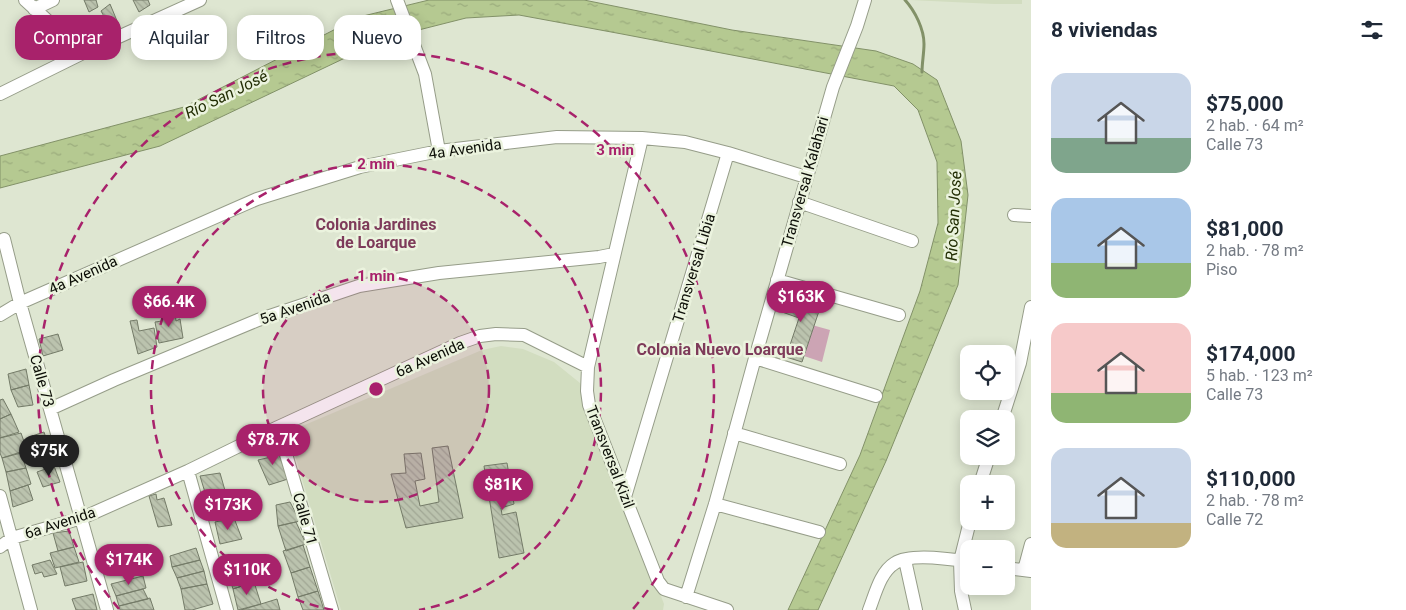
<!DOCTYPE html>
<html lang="es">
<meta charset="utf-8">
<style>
:root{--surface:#fff;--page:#f2f2f3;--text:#1f2937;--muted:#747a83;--accent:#a8226b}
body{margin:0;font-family:Roboto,sans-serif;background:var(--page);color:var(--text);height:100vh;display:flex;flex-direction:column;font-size:19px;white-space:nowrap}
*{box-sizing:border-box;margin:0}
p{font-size:16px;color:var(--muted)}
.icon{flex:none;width:28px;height:28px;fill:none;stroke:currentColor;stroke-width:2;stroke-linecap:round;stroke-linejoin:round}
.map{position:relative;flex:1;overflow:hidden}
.sheet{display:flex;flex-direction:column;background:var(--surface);width:375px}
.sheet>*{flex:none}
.banner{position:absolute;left:15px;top:15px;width:475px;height:45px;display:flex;gap:10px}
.buttons{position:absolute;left:960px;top:345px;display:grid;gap:10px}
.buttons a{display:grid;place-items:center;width:55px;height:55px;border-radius:10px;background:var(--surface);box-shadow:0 2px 12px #0003;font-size:25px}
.price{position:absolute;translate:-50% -42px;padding:0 11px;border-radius:18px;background:var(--accent);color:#fff;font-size:16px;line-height:32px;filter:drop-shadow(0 1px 2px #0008)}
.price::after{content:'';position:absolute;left:50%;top:30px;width:15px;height:11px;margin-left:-8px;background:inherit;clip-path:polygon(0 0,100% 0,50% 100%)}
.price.selected{background:#222;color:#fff}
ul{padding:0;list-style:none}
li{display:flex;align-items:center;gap:15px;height:125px;padding:0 20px}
li span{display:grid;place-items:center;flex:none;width:140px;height:100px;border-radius:15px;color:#555}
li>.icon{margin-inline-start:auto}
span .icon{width:60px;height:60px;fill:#fffc;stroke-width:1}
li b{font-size:21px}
h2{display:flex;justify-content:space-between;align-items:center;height:60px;padding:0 20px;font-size:21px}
.pill{padding:0 18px;border-radius:15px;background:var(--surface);box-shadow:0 2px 12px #0003;font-size:18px;line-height:45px}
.pill.selected{background:var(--accent);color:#fff}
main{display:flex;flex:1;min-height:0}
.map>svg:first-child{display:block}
</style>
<main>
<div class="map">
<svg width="1031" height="610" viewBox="0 0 1031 610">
<defs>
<pattern id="water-ripples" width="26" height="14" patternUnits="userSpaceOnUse" patternTransform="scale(1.25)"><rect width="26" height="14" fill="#b5c991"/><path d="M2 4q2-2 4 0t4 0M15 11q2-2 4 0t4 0" fill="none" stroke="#9aab7c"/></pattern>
<pattern id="building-back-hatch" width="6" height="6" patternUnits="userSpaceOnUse" patternTransform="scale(1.25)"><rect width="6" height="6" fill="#bbc3ae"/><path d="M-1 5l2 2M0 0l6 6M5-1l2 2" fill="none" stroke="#a0a694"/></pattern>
</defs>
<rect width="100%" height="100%" fill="#dee6d1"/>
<path fill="#d2ddc0" d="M910,0H1022V4H994Z
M501,346L523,349L554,362L580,383L664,604L663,610H341L288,432L482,350Z"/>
<path fill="#cca4b4" d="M812,325L830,330L822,362L804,356Z"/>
<path fill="url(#water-ripples)" stroke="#829168" d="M429,0H584L732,30L876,51L913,64L937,80L961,141L968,195L958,285L886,461L818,610H788L860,455L920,291L938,223L937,162L918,110L894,86L622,34L519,15L466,18L387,38L160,146L0,188V156L184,107L359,17Z"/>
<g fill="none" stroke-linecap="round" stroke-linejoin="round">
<path stroke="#829168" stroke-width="3" d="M905,0C915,11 924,29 924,44C924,53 922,63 922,72"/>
</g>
<path fill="url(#building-back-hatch)" stroke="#747b68" d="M84,0H96L98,7L89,12Z
M133,0H148L150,5L139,12Z
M110,4L120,28L109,34L104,21L106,20L101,11Z
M97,16L105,33L87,43L73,30Z
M789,291L822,302L802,362L786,357L799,318L782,312Z
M175,311L176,321L180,319L183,338L159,343L155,322L162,321V314Z
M137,320L139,331L154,328L157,347L138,354L130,321Z
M58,334L63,350L43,356L39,339Z
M26,369L29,385L11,390L8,374Z
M29,385L33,405L18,407L11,390Z
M3,399L11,414L0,419V400Z
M11,414L19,432L0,438V419Z
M44,432L50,450L37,452L32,436Z
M21,433L27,450L2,458L0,453V438Z
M274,441L288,479L269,485L258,460L271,457L268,444Z
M448,446L463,518L406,528L391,474L406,473L404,454L421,453L425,479L415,481L420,506L439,502L432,448Z
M21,453L26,468L6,472L2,458Z
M507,463L514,504L501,508L502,515L516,512L524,553L499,558L484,466Z
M54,466L60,482L43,487L37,472Z
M26,468L31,484L10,491L6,472Z
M220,473L226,494L207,499L200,476Z
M28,485L33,500L13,507L10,491Z
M156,494L157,500L164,498L172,525L158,527L149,496Z
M226,494L232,515L213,519L207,499Z
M290,502L300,521L278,526L276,505Z
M234,518L242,539L220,544L215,522Z
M296,522L306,544L286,551L278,526Z
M69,531L74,547L58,551L53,533Z
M303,545L310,567L291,573L283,551Z
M74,547L79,562L55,568L50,553Z
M196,548L200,560L172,567L170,556Z
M50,560L57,574L44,577L42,572L35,574L32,565Z
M200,560L204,571L177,578L172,567Z
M83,562L87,581L65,586L60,567Z
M246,562L254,582L233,589L226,566Z
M310,567L318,591L298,597L291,573Z
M204,571L207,584L181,589L177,578Z
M143,576L146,588L116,596L111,584Z
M254,582L261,604L238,610L233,589Z
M207,584L213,604L192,610H185L181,589Z
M143,589L148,599L119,606L116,596Z
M318,591L324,610H303L298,597Z
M93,594L97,610H76L72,599Z
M150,598L154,610H120L119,606Z
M277,599L280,610H241L261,604Z"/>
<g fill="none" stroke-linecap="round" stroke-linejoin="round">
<defs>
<path id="minor" d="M25,0L83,53
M397,0L425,74L439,151
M34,9L53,0
M0,94L83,53L200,0
M642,138L588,367L587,391L589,405L658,581L664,589L727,610
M799,202L912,241
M1014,215L1031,216
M4,239L20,303L107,610
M777,280L899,315
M0,315L20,303L257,199L360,167L439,151L557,137L642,138L685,142L728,153L806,177
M755,358L876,396
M50,409L114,380L258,320L359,286L439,273L599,257L614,254
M1002,419L1020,363L1031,307
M278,427L332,610
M734,433L840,464
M188,471L227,610
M980,484L989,456
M0,496L31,610
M625,497L728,153
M715,504L819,532
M0,547L12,538L82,518L188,471L278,427L460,343L480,336L496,334L524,335L588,367
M905,560L916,610
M1006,568L1031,571
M1024,570L1031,544
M686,597L715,504L755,358L833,87L857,26L865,0
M869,610C875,595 880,572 895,563C910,553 951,559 969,562
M965,610L961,591L960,561L970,521"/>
</defs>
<use href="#minor" stroke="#969d89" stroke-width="14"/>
<use href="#minor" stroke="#fff" stroke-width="12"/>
</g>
<circle cx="376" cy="389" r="113" fill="#a8226b" fill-opacity=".12"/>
<g fill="none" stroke="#a8226b" stroke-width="2.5" stroke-dasharray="9 6">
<circle cx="376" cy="389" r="113"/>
<path d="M333 610A225 225 0 1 1 419 610"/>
<path d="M119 609A338 338 0 1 1 633 609"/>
</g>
<g text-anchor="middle" stroke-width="5" stroke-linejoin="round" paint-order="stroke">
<g font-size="15" fill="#0c0e07" stroke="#ebf3de">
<text transform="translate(465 149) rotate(-8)" y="5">4a Avenida</text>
<text transform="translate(805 182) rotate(-74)" y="5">Transversal Kalahari</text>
<text transform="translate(694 268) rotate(-73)" y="5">Transversal Libia</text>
<text transform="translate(83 275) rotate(-24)" y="5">4a Avenida</text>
<text transform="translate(295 308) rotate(-19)" y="5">5a Avenida</text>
<text transform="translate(430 358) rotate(-24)" y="5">6a Avenida</text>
<text transform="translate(42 381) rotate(74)" y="5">Calle 73</text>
<text transform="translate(610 457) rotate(69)" y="5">Transversal Kizil</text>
<text transform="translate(305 519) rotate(74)" y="5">Calle 71</text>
<text transform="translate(60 523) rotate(-18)" y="5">6a Avenida</text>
</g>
<g font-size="16" font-style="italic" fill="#222e04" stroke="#ebf3de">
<text transform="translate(226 94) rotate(-26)" y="6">Río San José</text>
<text transform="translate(953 216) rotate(-87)" y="6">Río San José</text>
</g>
<g font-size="16" font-weight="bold" fill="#7e3b5a" stroke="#ebf3de">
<text x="376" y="230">Colonia Jardines<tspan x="376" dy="18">de Loarque</tspan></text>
<text x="720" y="355">Colonia Nuevo Loarque</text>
</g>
</g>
<circle cx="376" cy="389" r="8" fill="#a8226b" stroke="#ebf3de" stroke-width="2.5"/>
<g font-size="15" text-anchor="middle" font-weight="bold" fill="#a8226b" stroke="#ebf3de" stroke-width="5" stroke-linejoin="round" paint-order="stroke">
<text x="615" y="155">3 min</text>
<text x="376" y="169">2 min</text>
<text x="376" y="281">1 min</text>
</g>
</svg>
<div class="buttons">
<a><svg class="icon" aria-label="locate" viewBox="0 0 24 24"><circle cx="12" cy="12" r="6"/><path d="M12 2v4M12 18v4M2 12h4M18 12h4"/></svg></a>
<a><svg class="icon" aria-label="layers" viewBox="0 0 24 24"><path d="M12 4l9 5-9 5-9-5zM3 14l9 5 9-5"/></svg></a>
<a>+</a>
<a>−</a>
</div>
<b class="price" style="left:801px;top:323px">$163K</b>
<b class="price" style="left:169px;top:328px">$66.4K</b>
<b class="price" style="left:273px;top:466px">$78.7K</b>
<b class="price selected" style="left:49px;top:477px">$75K</b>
<b class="price" style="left:503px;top:511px">$81K</b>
<b class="price" style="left:228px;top:531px">$173K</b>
<b class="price" style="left:129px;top:586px">$174K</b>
<b class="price" style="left:247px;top:596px">$110K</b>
<div class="banner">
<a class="pill selected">Comprar</a>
<a class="pill">Alquilar</a>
<a class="pill">Filtros</a>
<a class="pill">Nuevo</a>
</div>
</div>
<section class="sheet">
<h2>8 viviendas<svg class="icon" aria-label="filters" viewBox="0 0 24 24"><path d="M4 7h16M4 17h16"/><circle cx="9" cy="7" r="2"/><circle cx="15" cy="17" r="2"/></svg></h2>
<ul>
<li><span style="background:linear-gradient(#c9d6e8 65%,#7fa58c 0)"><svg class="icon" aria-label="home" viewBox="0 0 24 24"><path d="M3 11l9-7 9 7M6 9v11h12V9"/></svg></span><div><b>$75,000</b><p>2 hab. · 64 m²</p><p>Calle 73</p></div></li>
<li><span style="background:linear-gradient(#a9c7e8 65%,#8fb573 0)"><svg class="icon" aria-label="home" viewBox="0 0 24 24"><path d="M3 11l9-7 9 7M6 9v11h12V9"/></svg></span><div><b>$81,000</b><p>2 hab. · 78 m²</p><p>Piso</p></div></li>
<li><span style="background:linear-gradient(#f6c9c9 70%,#8fb573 0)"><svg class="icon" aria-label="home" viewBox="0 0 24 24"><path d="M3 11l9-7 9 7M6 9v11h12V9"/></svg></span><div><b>$174,000</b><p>5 hab. · 123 m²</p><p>Calle 73</p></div></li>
<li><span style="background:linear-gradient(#c9d6e8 75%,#c2b280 0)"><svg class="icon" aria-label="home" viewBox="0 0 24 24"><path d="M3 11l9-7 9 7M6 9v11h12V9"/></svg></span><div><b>$110,000</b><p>2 hab. · 78 m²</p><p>Calle 72</p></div></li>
</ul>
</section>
</main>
